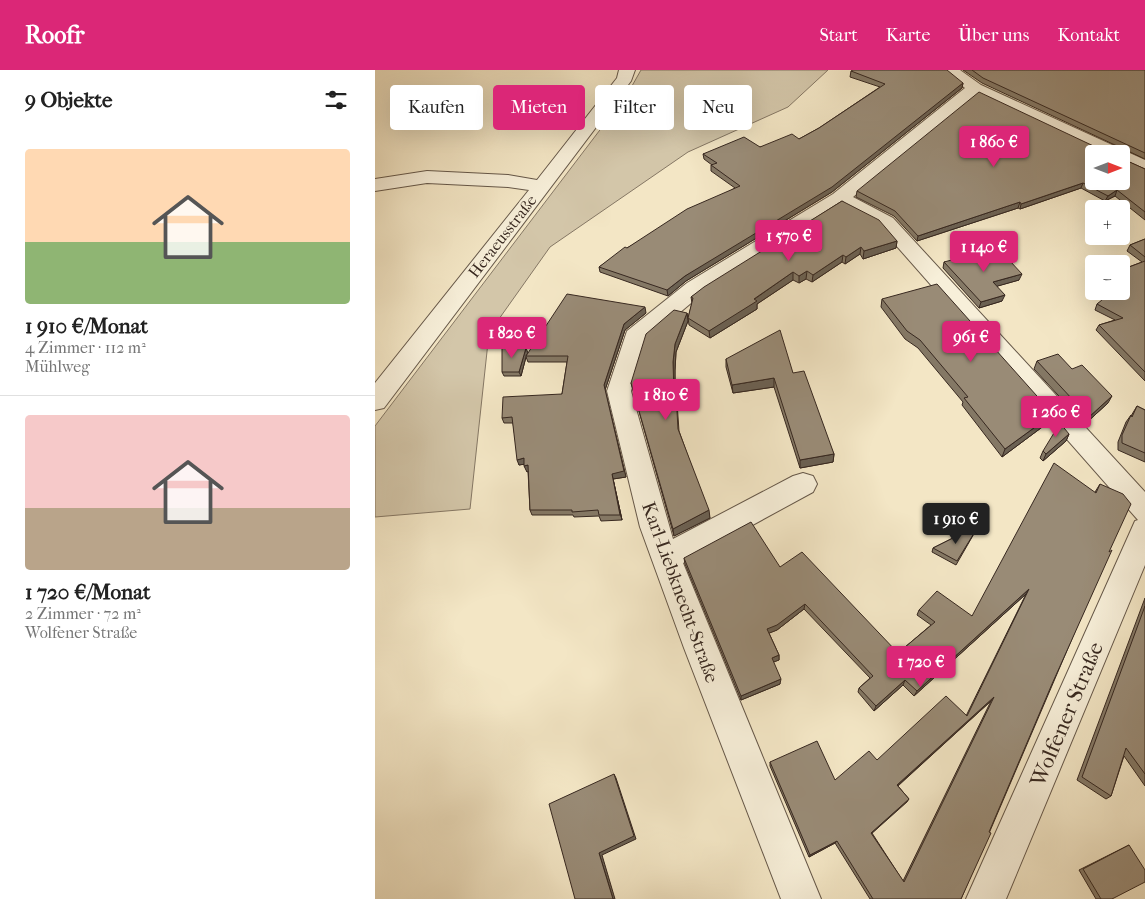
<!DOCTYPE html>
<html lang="de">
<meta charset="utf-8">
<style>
:root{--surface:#fff;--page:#f2f2f2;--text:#222;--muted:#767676;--line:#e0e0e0;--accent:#db2777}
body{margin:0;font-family:"IM FELL French Canon",serif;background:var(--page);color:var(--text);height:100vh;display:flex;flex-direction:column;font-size:19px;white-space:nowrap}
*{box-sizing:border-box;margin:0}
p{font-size:16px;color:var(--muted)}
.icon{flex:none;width:28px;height:28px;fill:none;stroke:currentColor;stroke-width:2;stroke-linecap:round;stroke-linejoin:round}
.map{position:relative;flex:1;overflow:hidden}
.drawer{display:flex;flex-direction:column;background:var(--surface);width:375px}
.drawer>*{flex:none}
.banner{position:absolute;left:15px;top:15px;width:475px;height:45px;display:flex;gap:10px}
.needle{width:32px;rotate:90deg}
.tools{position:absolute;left:710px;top:75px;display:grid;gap:10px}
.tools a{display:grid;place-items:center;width:45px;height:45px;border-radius:5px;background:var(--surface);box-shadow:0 5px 20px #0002;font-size:25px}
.price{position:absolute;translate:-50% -42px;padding:0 11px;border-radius:5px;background:var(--accent);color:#fff;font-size:16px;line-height:32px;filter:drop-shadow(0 1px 2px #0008)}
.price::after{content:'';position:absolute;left:50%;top:30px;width:15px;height:11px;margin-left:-8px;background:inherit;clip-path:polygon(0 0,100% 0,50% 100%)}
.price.current{background:#222;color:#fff}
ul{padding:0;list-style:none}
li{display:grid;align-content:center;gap:10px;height:265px;padding:0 25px}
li+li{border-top:1px solid var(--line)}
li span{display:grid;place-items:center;height:155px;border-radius:5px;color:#555}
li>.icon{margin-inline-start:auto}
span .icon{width:90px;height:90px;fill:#fffc;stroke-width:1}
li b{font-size:21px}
h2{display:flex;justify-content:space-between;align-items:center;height:60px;padding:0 25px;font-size:21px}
.pill{padding:0 18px;border-radius:5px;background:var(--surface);box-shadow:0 5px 20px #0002;font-size:18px;line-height:45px}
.pill.current{background:var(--accent);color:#fff}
header{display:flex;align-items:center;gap:30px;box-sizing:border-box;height:70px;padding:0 25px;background:var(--accent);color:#fff}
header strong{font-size:24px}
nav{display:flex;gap:28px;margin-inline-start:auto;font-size:18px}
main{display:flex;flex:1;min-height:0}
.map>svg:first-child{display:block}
</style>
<header>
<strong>Roofr</strong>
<nav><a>Start</a><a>Karte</a><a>Über uns</a><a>Kontakt</a></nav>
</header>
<main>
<section class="drawer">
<h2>9 Objekte<svg class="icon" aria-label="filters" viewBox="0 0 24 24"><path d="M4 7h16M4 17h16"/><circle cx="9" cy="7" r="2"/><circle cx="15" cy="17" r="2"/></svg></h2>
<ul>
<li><span style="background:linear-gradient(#ffd9b3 60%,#8fb573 0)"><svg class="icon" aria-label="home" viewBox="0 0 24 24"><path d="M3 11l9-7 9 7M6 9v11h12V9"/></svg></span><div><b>1 910 €/Monat</b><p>4 Zimmer · 112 m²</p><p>Mühlweg</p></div></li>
<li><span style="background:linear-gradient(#f6c9c9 60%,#b9a48a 0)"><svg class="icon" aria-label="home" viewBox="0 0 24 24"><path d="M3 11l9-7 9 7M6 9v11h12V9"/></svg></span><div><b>1 720 €/Monat</b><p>2 Zimmer · 72 m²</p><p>Wolfener Straße</p></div></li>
</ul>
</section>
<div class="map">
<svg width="770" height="829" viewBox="0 0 770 829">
<rect width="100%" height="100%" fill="#f3e6c5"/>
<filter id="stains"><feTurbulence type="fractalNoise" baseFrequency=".004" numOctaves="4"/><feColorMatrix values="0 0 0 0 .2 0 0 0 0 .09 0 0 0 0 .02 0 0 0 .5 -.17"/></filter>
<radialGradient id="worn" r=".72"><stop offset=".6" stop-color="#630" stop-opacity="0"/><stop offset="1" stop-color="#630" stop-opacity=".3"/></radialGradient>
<path fill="#d3c6a9" stroke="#857764" d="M266,0H453L413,37L313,82L175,177L114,263L95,439L0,447V356L253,23Z"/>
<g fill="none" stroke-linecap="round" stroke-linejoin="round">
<defs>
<path id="minor" d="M244,0H260L256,11L9,338L0,340V313L154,120L133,117L52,113L0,121V109L52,101L133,105L162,110L242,8Z
M567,0H585L606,15L770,90V103L746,93V84H726L602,25L478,127L518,148L770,422V495L631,829H591L756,460L760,451L763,450L504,156L466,136L328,223L271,271L256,321L298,469L418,406L428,403L438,406L442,414L438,422L308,493L446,829H406L309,578L265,457L232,321L252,261L312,213L458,124L590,18Z"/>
</defs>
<use href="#minor" stroke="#665849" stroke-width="2"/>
<use href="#minor" fill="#f7efd9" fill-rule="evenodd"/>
</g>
<path fill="#847865" stroke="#372820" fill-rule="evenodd" d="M588,0H770V89L607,13Z
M476,1L588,13L587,18L457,122L311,211L293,226L225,202L224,197L252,178L360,118L336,101V95H337L329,89L328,84L385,77L424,69L444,58L505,17L475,7Z
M727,80L770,99V150L740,126L730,131L706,118L645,139L643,138L542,171L519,146L481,127L482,121Z
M467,131L522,171L521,178L488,189L485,184L470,194L467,192L437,212L431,209L424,213L418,210L382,234V239L335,268L314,255L313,248L317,233L316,227Z
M770,169V311L721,260L724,255L740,250L720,240L722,234L746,221V200L767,192L752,181L755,175Z
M569,192L644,210L622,216L627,231L604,238L568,198Z
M507,229L674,352L627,387L587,335L588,332L543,278L530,269L506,237Z
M271,243L250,260L230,320L251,407L238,409L247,450L226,451L224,446L199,447L198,445H157L155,440L153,401L152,402L149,394L144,395L138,353H129L127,348L187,324L192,292H153L151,287L146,306H129L127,302L153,283Z
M312,243L313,251L301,282L300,300V324L302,332L304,361L335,448L299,466L256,313Z
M351,289L418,303L459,384L458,392L425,398L399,317L358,323L351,297Z
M662,291L697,299L733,333L710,354L695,336L694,337L659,299Z
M762,336L770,340V392L743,380V372L751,352L756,345V346Z
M694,364L691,371L668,391L665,388L668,381Z
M725,414L734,482L586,829H495L460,773L434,787L395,696V692L460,710L502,690L591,646L651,524L539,626L528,615L499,641L483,622L484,618L495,608L429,539L402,560L394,563L404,585V590L398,592L405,614L366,630L310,494L309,488L405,497L523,583L556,555L542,545L544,540L597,546L720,422ZM616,631L528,811L497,763L534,729L523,716Z
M604,455L581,495L557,482L558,478Z
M770,528V716L749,686L736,726L731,729L702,710Z
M754,775L737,829H721L704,800Z"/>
<path fill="#6b6153" stroke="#372820" d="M588,13L587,18L457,122L311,211L293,226L292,220L310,206Z
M708,113L706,118L645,139L646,134Z
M742,120L740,126L730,131L733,126Z
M645,132L643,138L542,171L543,166Z
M522,171L521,178L488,189L489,181Z
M486,177L485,184L470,194L471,187Z
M468,185L467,192L437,212L438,205Z
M432,201L431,209L424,213V206Z
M418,202V210L382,234V239L335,268L334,261Z
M647,204L644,210L616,218L618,212Z
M630,225L627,231L604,238L606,232Z
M270,237L271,243L250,260L230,320L251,407L238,409L247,450L237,404L229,315L249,254Z
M312,243L313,251L301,282L300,300V332L299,324L298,292L300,274Z
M151,278L153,283L151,286V287L146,306L144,302Z
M399,308V317L358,323L357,315Z
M737,326L733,333L710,354L714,347Z
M678,344L674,352L627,387L630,379Z
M694,364L691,371L668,391L671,384Z
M459,384L458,392L425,398V390Z
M149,388L151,394L144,395L142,390Z
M153,395L155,401L152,402L149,396Z
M334,440L335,448L299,466L298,459Z
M654,519L651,524L539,626L542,621Z
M430,534L429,539L402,560L392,564V559Z
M404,585V590L396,593L397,588Z
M406,609L405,614L366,630V626Z
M530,610L528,615L499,641L501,636Z
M619,627L616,631L520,718L522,715Z
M239,704L241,708L261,769L227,785L240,829H238L224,783Z
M534,729L532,732L495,765L496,763Z
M462,771L460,773L434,787L435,785Z"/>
<path fill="#998b76" stroke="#372820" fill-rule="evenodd" d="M478,0H572L588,13L457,117L310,206L292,220L224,197L250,177L252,178L312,139L365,116L336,95L342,93L328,84L369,67L385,77L417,64L424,69L444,58L510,14L476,1Z
M597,0H770V83L608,8Z
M604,22L727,80L746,81L748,89L770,99V142L742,120L733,126L708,113L646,134L645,132L543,166L520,141L482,121ZM719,84H746V111H719Z
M467,131L504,150L522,171L489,181L486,177L471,187L468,185L438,205L432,201L424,206L418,202L379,229L382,231L334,261L313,248L318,228L316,227L329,217Z
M770,169V187L755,175Z
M623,178L647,204L618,212L630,225L606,232L569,192Z
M770,191V302L724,255L748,248L722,234L738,221H746V215L748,213L746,212V200Z
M562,214L678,344L630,379L589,328L593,327L545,270L532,261L507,229Z
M192,224L270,237L249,254L229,315L249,401L237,404L245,445H224L223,440L197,442V440H155L153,395L149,396V388L142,390L137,347L127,348L128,327L187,324L193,286H151Z
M299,240L312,243L300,274L298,292L299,324H301L303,359L334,440L298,459L256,313L271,264Z
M405,260L418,303L429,301L459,384L425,390L399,308L357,315L351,289Z
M127,278H151L144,302H127Z
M683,284L697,299L707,295L737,326L714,347L699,329L698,330L662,291Z
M762,336L770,340V383L747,373V365L756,345L757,347Z
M685,353L694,364L671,384L668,381Z
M679,393L721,423L725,414L748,424L756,434L734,482L737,480L677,614L614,762L616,763L586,829H498L462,771L435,785L395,692L442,671L460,710L494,681L502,690L571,626L592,646L654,519L542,621L530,610L501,636L484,618L498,606L430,534L402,555L392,559L404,585L397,588L406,609L366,626L309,488L376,452L405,497L427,482L523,583L560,552L544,540L562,521L597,546ZM619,627L529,812L496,763L534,729L522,715Z
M604,455L582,491L558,478Z
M770,536V704L751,678L736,726L707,707Z
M239,704L259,766L224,783L238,829H200L174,734Z
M754,775L770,800V812L737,829H726L708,799Z"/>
<g text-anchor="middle" stroke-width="4" stroke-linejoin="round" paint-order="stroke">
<g font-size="16" fill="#372820" stroke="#f7efd9">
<text transform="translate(127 166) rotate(-52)" y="6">Heraeusstraße</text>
</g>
<g font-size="19" fill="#372820" stroke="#f7efd9">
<text transform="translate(306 522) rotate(70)" y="7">Karl-Liebknecht-Straße</text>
</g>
<g font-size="22" fill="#372820" stroke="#f7efd9">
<text transform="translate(691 644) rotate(-67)" y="8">Wolfener Straße</text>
</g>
</g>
<rect width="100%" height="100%" filter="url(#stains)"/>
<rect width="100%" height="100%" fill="url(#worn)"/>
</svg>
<div class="tools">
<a><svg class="needle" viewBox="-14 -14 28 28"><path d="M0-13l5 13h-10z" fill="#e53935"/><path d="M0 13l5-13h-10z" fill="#767676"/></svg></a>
<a>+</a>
<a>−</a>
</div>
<b class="price" style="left:619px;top:98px">1 860 €</b>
<b class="price" style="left:414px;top:192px">1 570 €</b>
<b class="price" style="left:609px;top:203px">1 140 €</b>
<b class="price" style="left:137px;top:289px">1 820 €</b>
<b class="price" style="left:596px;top:293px">961 €</b>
<b class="price" style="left:291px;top:351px">1 810 €</b>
<b class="price" style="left:681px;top:368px">1 260 €</b>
<b class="price current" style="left:581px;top:475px">1 910 €</b>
<b class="price" style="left:546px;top:618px">1 720 €</b>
<div class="banner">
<a class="pill">Kaufen</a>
<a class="pill current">Mieten</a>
<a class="pill">Filter</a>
<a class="pill">Neu</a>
</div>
</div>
</main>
